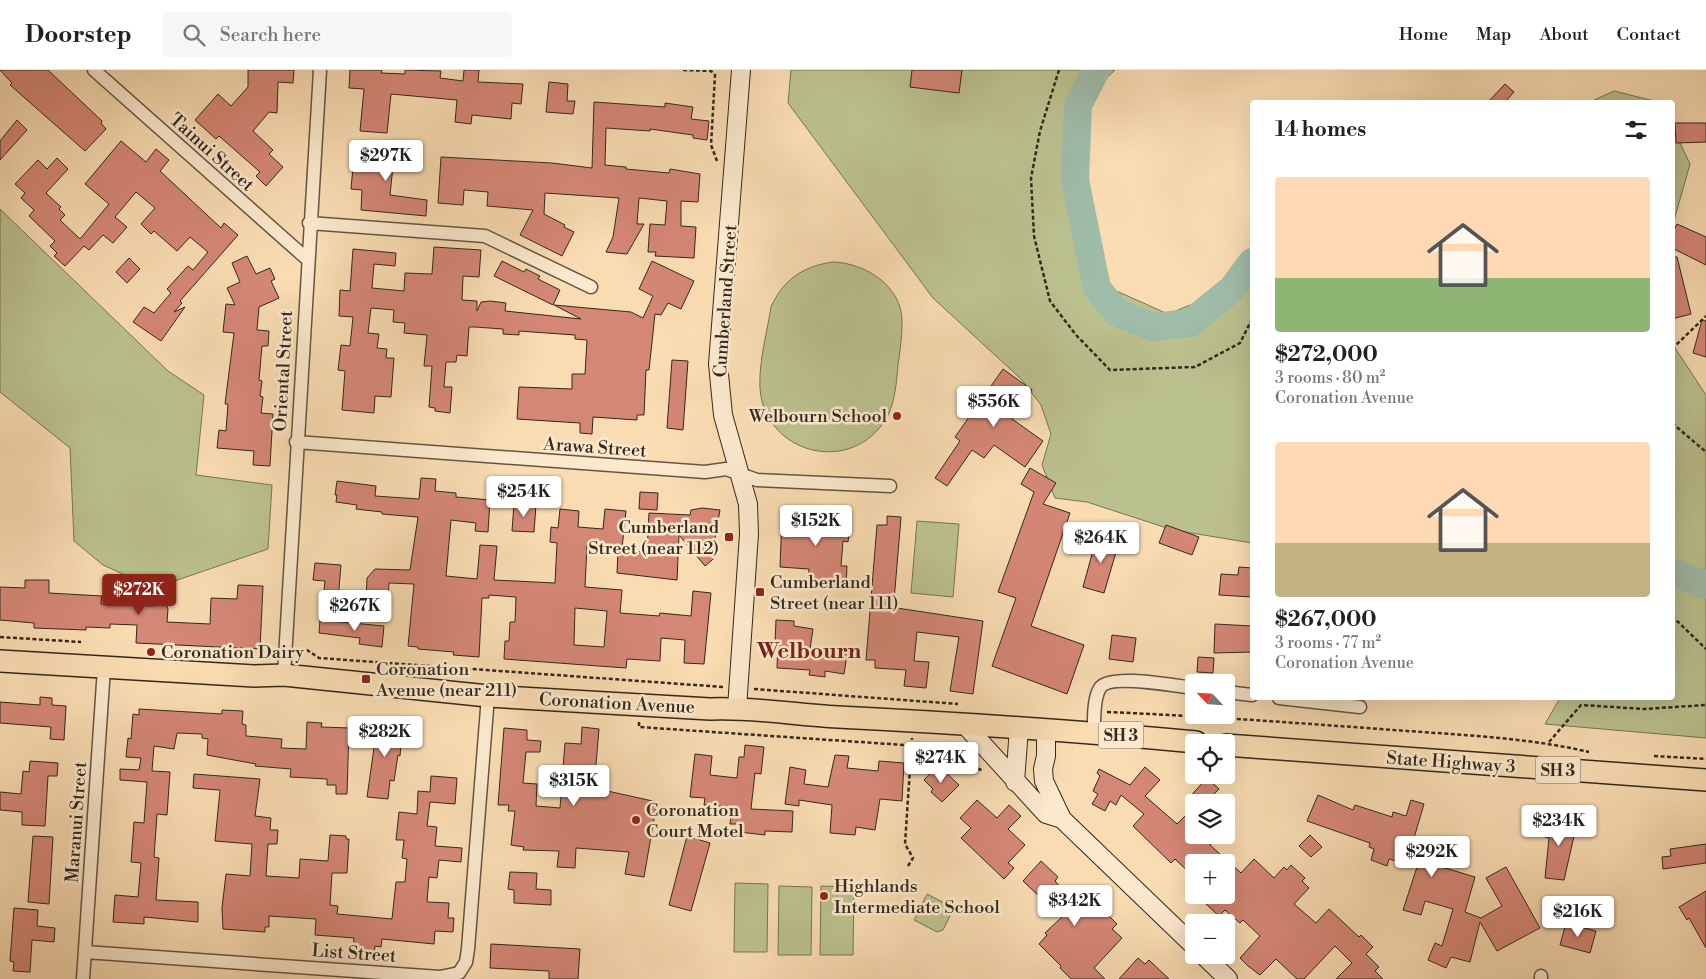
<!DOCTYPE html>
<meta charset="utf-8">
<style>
:root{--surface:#fff;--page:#f6f6f6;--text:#222;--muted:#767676;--line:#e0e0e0;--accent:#8f2418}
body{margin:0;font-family:"Libre Bodoni",serif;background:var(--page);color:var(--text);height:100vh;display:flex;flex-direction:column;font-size:19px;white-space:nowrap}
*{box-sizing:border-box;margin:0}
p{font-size:16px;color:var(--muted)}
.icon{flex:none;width:28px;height:28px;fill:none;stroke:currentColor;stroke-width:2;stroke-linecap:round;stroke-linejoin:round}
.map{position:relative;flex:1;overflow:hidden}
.side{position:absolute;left:1250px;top:30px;width:425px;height:600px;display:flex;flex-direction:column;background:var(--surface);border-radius:5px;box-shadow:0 5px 20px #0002}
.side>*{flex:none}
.needle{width:32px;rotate:295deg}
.buttons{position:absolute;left:1185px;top:604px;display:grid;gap:10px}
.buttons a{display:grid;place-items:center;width:50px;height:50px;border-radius:5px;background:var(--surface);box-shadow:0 5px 20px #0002;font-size:25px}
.price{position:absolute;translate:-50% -42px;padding:0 11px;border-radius:5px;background:#fff;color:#222;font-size:16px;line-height:32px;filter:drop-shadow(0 1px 2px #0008)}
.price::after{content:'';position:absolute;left:50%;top:30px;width:15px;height:11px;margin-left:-8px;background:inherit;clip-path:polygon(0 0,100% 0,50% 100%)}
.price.active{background:var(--accent);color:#fff}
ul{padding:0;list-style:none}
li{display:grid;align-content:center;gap:10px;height:265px;padding:0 25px}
li span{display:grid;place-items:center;height:155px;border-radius:5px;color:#555}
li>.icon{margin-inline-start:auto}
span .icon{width:90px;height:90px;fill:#fffc;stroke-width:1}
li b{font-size:21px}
h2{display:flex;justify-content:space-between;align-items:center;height:60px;padding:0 25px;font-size:21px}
header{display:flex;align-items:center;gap:30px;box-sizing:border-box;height:70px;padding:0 25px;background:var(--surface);border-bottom:1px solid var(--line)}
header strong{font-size:24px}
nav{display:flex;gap:28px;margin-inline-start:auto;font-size:18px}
.search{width:350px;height:45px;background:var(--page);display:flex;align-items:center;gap:12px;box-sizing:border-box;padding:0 18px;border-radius:5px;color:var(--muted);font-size:19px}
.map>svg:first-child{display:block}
</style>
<header>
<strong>Doorstep</strong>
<div class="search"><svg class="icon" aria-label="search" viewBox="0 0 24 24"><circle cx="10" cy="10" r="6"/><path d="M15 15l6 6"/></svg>Search here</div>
<nav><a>Home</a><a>Map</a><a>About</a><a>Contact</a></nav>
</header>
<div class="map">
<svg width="1706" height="909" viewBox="0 0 1706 909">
<rect width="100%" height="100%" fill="#f9dcb2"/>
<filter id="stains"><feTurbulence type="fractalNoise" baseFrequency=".004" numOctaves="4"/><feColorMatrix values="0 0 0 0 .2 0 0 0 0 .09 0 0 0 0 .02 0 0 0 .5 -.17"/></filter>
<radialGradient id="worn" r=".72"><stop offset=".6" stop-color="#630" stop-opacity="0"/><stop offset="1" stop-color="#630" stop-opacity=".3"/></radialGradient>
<path fill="#bbc18e" stroke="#767455" d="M791,0H1115L1087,26L1078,63L1082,123L1095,185L1112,219L1168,244L1252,210V473L1173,460L1087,432L1055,428L1042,395L1051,364L1041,335L1022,310L933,228L788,33Z
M1614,21L1658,32H1590Z
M1673,58L1690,94L1673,154Z
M0,139L168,301L204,325L196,405L272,415L268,479L154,518L103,495L74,471L70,378L0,322Z
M833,192C865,193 903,216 902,253C902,267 900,281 898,295C896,316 895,339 881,356C847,400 776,385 762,331C755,305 767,264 771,237C783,210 803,196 833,192Z
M1673,275L1706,325V668L1545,654L1560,628H1672Z
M917,451L959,454L953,527L911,523Z
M735,813L768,814L767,882H734Z
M779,816L812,817L811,885H778Z
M821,816L854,817L853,885H820Z
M927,824L954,838L943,860L937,862L914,850Z"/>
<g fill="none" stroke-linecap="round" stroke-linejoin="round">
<path stroke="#9ebca9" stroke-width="28" d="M1096,0L1078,35L1075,110L1097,218L1117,243L1153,257L1190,253L1232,219L1252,192
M1672,502L1706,515"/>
</g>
<path fill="#d58776" stroke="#32281c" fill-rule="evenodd" d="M0,0H48L102,51L101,53L106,59L85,81L10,15L12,13Z
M248,0H294L293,13L278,12L277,43L269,42L253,61L273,80L269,84L283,97L266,116L256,106L260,102L219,66L216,69L195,50L218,24L231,36L248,17Z
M350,0H382L381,3L405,4V0L441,1L440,8L463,11L464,0H479L478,12L523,14L521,34L512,33L511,49L472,45L471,54L455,52L457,30L391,24L387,63L360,61L364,19L349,18Z
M912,0H962L959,23L910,17Z
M549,12L568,14L567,31H575L573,44L546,42Z
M1505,14L1514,22L1505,32H1488Z
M594,32L665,37V33L693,37L691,49L709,51L707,70L693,68V65L650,59V61L606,58L605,95L626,97V99L669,103L670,99L700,104L698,132L681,131V156L696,157L694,188L655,186L656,182H648L650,154L665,155L667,131L639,128L637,154H644L627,184L606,182L613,167L619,128L545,123L544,144L565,155L564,157L574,162L562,186L520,165L533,140L487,136L488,122L464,120L463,135L438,133L441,87L552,93L592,98Z
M17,50L27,60L0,90V71Z
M1675,53H1706V72L1676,73Z
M121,71L146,92L156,79L169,90L160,101L221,158L224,153L238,165L180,231L182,233L174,242L185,237L161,271L133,252L144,237L154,243L171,223L167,219L188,196L193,200L208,182L190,167L177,181L154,161L151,164L141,154L155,138L136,122L115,147L127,157L113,173L103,165L89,180L84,176L65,196L54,186L57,183L50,176L55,171L29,146L34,140L21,128L25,123L15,114L38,90L47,99L57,88L68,99L46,123L61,137L59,139L65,145L60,150L80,169L109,134L85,114Z
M381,75L419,81L417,99L393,96L390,125L427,130L426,146L361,140L362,120L351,119L354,86L379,88Z
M1677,154L1706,167V195L1672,178V164Z
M434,177L481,180L479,207L463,206L462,230L477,231V241L481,232L490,231L506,233L505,241L581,249L554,235L631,242L643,248L653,226L639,219L652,191L694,211L681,239L668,233L661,245L655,244L649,300H646L644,345H637V350L593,347L592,364L580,363V353L517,349L519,317L572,319V304H585L587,270L575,269V265L519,261V265L503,264V259L475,257H469L467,286L457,285L456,292H446L444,317H452L450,343L435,341V338L429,337L432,296H424L427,265L404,263L405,253L393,252L394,240L371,238L368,263L379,264L377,278L387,279L386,288H394L391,327L375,326L374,343L342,340L345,301L338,300L341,275L350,276L353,247L339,246L340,220L350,221L353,179L396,183L395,196L374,194L372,218L404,221L405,203L432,204Z
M247,186L256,204L270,198L275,209L271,211L279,228L259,237L257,260L269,261L268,276H262L259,310L262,311L260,326L263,327L261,343L273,344L270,396L253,395L254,381L217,378L219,360L226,361L228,334H225L234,263L223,262L226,234L235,235L227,218L240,212L232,193Z
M1672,187H1677L1691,244L1672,249Z
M129,188L140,199L127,213L116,202Z
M502,191L524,202L526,199L540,206L538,209L560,220L553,235L494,206Z
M1702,250L1706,251V287L1693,283Z
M672,290L688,291L683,360L667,358Z
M1003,299L1032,320L1012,349L1043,371L1025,397L994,375L984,388L972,380L947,416L935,408L960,371L955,367Z
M1030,398L1056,413L1043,434L1070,443L1031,556L1084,575L1067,624L992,596L1016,528L998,522L1034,422L1021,414Z
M421,408L436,409L435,421L456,423V427L490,430L488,462L475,461L476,453L451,450L446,506L477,509L480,475L497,476L494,510L555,513L557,473L550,472L551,457L558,458L560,439L579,441L578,457L603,459L605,439L626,441L622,478L587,475L585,517L622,520L620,543L659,546L660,543L691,546L693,521L711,523L704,594L684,593L685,570L661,568L660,591L627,589L626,598L504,589L505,571H509L510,552H515L516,527L489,525V528H482L479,587L453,585L454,582L418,579V577L408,576L414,514L389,513L388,529L379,528V532H366L367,508L375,499L410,500L418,447L382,444V442L356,439L357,435L336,432L337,425H335L337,411L376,416L375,426L419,429ZM575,538L607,541L604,577L574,575Z
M640,422L658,423L657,440L639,439Z
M514,434L536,435L534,462L512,461Z
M702,438L720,440L713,479L718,485L705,496L679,465L677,510L617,503L618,480L647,482L649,443L690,445L691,440Z
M829,444L851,446L848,472L843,471L841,496H847L846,516L808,513L809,499L780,497L782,446L828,450Z
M887,446L901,447L894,531H898L897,538L983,551L973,624L950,621L959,567L917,562L914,591L929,592L926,618L904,616L906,600L875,598V590H866L877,455H887Z
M1166,455L1199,467L1192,485L1159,473Z
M1097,466L1119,472L1104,523L1083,517Z
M315,493L341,495L338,530H323L325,511L313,510Z
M1239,497L1252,498V527L1219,525L1221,504L1238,505Z
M25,510H49V523L102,526L101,534L153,536L145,518L157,513L168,539L167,552L210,554L211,528L237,529L238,515L263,516L260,579L136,573L137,555L110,554V558L86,557V560L34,558V553L0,550V517L25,518Z
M320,550L384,556L382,577L359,574L360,568L319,563Z
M776,550L794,551V556L813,559L810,579L847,585L844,604L825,601V607L809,605L810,600L777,598L778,573H775Z
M1215,554L1252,556V582L1214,583Z
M1112,565L1136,568L1133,592L1109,589Z
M1198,587L1214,588L1213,603L1197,602Z
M40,627L52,628V635L66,636L64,670L50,669L51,657L0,653V632L40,635Z
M139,639L222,644V640L243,641L242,654L246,655V666L282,669L281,678L306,679L307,652L322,653L321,657L349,658L347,724H336V715H327V709L290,707L291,699L255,696L256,694L207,685L208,669L202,668V664L177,663L174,679L154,676L152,701L170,702L167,745L157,744L154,787L159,788L156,830L198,832V852L144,847V854L113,852L115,825L138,827L141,793L131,792L134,752L144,753L147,712L120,710V699L139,700L141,688L126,687L128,668L131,669L133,644L139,645Z
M378,650L403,652L400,686L398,685L394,711L390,710L388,729L367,727Z
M582,657L599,659L594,718L657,732L644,807L625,804L629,782L576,778L575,798L557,797L559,781L523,780L524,777L511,775L515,741H508L509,735H498L504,658L527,660V670L541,671L540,682H526L523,713L537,714L536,736L560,738L565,673L581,674Z
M745,675L764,677L761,704L755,703L751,739L793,741L792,762L765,761V765L739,762V754H730L732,737L704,735L705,728L690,727L695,684L712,686L710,705L737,708L739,687H744Z
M835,685L849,686L847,698L878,701L879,691L904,693L902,731L880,729L875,760L856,757L855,765L830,763L832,735L799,730V736L785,734L790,697L806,700L804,714L828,717Z
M30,691L58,693L57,706H48L45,756L22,755V742L0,740V722L21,724L23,701L29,702Z
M938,695L959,715L942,732L931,722L933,719L924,710Z
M1145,697L1160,710L1145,726L1177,754L1194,737V765H1219L1210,775L1241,803L1254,789L1274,808L1284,797L1287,800L1291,795L1305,808L1302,811L1309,818L1294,834L1316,853L1329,839L1359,867L1361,865L1373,877L1366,884L1379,897L1375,901L1383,909H1336L1352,893L1335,876L1304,909H1297L1276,889L1260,905L1248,896L1240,888L1260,866L1243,850L1240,853L1225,840L1219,846L1205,833L1213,825H1226V792H1194V807L1175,789L1171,793L1133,756L1144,744L1121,725L1116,735L1110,731L1105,741L1092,734L1098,724L1093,721L1100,706L1097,703L1099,699L1130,715Z
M194,704L260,709L255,746L271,748L270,760H278L277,774H268L266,806L299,808L300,789L328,791L330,765L346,766V769H349L347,803H332L330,835L338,836L337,844L392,849L396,812H405L407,789L402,788L404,770H396L399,742L417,744L418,721L430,722L431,706L457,708L455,734L430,732L427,756L437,757L435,776L462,778L461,792L439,790L437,808L429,807L427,832L449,833L448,848H454L453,862L435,861L434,874L382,869L381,877L375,876L374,885L352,883L354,868L315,865L316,849L269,846V857H265V862L223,859L222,838L226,804L250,806L252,774L215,771L220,720L193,718Z
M1207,708L1219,719L1206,732H1185Z
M1318,725L1353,740L1355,735L1392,747L1393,742L1406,746L1411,730L1424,734L1414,768L1426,772L1425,776L1440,780L1435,795L1475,807L1465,842L1481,848L1502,836L1486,808L1506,797L1540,858L1497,881L1480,852L1470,892L1451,887L1446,898L1428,890L1435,873L1442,876L1453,839L1425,831L1421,845L1403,840L1417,797L1389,789L1387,796L1371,790L1374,779L1369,777L1370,773L1307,751Z
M977,730L997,748L1009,735L1021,746L1008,759L1025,775L1008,793L1014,798L1004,809L961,768L971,758L960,748Z
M1548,748L1577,753L1564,810L1545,808L1549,768L1545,767Z
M1310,765L1322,777L1311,787L1299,776Z
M33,766L53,767L49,834L28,832Z
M687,766L710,773L691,841L669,835Z
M1706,774V793L1663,799L1662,787L1671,786L1670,779Z
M1041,791L1058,807L1055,811L1072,830L1086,815L1098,826L1094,831L1117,854L1112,859L1122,868L1094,898L1105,909H1071L1060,898L1061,896L1039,874L1047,865L1045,863L1063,846L1045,826L1042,829L1023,811Z
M510,802L537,803L536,819L551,820V835L514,833V820L508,819Z
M1706,821V878L1689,848L1687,850L1679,837Z
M14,838L38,840L37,856L55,858L54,872L32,870L30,902L13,901L14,892L10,891Z
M1566,853L1596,861L1590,883L1560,875Z
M491,874L580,879L578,909H549V901L490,898Z
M1138,888L1145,894L1149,890L1169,909H1119Z"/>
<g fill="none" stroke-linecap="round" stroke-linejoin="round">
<defs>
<path id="minor" d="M94,0L307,189
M309,153L485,166L591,217
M296,372L705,402L726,399L757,410L890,416
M284,605L320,0
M1226,622L1252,625
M1279,628L1360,637
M1094,664C1094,651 1093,629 1100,618C1109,603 1176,616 1194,618
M85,882L440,907L459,903L466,892L468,879L488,626
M83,909L104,598
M1541,909V906"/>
<path id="secondary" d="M737,638L749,464L748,434L723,345L718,294L741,0
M965,655L1046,744L1062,749
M1046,660V686L1043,699L1044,711L1062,749L1194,876
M1015,712L1019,658
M1203,885L1228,909"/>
<path id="trunk" d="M0,591L254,606L284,605L488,626L710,639C754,637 795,645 838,647C958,653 1077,661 1196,672
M1226,675L1706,710"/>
</defs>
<use href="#minor" stroke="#645542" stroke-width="15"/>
<use href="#secondary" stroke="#32281c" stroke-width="20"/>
<use href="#trunk" stroke="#32281c" stroke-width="24"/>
<path stroke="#32281c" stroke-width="2.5" stroke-dasharray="4 2.5" stroke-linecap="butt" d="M683,0L711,1L715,5L711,75L717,91
M1059,0L1040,61L1031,108L1034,166L1050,231L1076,265L1110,300L1195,297L1240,273L1252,249
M1672,279L1706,246
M1672,353L1706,382
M1672,546L1706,579
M0,567L81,572
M300,580H307L319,588L723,617
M754,619L958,634
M1107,642C1203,646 1298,653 1394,660C1459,665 1525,667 1589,682
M639,652V657L948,678C961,683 970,699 983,700
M1549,672L1581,635L1644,639L1706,635
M1654,686L1706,689
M908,796L913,788L905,774L912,668"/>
<use href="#minor" stroke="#fbe8cd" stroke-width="12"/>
<use href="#secondary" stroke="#fbe8cd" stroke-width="18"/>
<use href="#trunk" stroke="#f9dcb2" stroke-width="21"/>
</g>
<g fill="#8f2418" stroke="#fbe8cd" stroke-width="2">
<circle cx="897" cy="346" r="5"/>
<rect x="724" y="462" width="10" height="10" rx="2.5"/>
<rect x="755" y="517" width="10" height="10" rx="2.5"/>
<circle cx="151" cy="582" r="5"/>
<rect x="361" y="604" width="10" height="10" rx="2.5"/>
<circle cx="636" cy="750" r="5"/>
<circle cx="824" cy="826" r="5"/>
</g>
<g text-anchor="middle" stroke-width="5" stroke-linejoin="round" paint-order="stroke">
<g fill="#fbe8cd" stroke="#6e6251" stroke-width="1">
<rect x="1098.5" y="651.5" width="45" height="27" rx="4"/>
<rect x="1535.5" y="686.5" width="45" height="27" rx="4"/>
</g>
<g font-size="16" font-weight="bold" fill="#32281c">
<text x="1121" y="671">SH 3</text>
<text x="1558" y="706">SH 3</text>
</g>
<g font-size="18" fill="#32281c" stroke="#fbe8cd">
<text transform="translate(212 82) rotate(42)" y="6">Tainui Street</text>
<text transform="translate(725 231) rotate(-86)" y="6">Cumberland Street</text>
<text transform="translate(283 301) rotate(-87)" y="6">Oriental Street</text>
<text transform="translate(595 377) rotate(4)" y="6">Arawa Street</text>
<text transform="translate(617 633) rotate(3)" y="6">Coronation Avenue</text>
<text transform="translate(1451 692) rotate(4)" y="6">State Highway 3</text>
<text transform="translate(76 752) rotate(-86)" y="6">Maranui Street</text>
<text transform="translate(354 883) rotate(4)" y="6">List Street</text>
</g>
<g font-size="18" fill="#32281c" stroke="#fbe8cd" text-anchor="start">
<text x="887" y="352" text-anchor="end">Welbourn School</text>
<text x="719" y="463" text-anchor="end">Cumberland<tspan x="719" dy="21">Street (near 112)</tspan></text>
<text x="770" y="518">Cumberland<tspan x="770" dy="21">Street (near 111)</tspan></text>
<text x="161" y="588">Coronation Dairy</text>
<text x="376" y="605">Coronation<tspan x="376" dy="21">Avenue (near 211)</tspan></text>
<text x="646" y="746">Coronation<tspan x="646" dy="21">Court Motel</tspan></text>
<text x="834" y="822">Highlands<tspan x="834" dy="21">Intermediate School</tspan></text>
</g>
<g font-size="22" font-weight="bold" fill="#7a1f14" stroke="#fbe8cd">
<text x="809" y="588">Welbourn</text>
</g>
</g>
<rect width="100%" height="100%" filter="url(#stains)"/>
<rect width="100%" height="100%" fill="url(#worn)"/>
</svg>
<div class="buttons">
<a><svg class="needle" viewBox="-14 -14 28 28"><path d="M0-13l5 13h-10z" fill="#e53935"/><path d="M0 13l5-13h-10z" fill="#767676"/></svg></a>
<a><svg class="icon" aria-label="locate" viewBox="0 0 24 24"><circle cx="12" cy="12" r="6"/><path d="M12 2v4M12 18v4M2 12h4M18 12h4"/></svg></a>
<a><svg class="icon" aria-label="layers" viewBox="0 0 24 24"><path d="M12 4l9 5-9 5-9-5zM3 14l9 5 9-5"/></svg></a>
<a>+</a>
<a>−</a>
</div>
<b class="price" style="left:386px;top:112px">$297K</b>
<b class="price" style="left:994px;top:358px">$556K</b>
<b class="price" style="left:524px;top:448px">$254K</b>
<b class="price" style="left:816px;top:477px">$152K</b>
<b class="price" style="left:1101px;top:494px">$264K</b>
<b class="price active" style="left:139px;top:546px">$272K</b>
<b class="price" style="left:355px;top:562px">$267K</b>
<b class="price" style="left:385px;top:688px">$282K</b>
<b class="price" style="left:941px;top:714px">$274K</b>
<b class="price" style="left:574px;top:737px">$315K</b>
<b class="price" style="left:1559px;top:777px">$234K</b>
<b class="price" style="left:1432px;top:808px">$292K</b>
<b class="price" style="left:1075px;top:857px">$342K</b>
<b class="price" style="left:1578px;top:868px">$216K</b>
<section class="side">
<h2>14 homes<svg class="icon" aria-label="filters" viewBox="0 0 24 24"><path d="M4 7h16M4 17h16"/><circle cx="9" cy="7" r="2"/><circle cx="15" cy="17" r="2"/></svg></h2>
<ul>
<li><span style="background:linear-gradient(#ffd9b3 65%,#8fb573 0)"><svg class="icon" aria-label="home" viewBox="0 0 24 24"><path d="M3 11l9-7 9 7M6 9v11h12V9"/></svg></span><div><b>$272,000</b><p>3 rooms · 80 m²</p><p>Coronation Avenue</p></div></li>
<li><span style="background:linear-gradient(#ffd9b3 65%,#c2b280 0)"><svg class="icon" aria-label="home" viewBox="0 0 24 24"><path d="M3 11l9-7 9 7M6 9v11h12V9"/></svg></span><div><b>$267,000</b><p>3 rooms · 77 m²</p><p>Coronation Avenue</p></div></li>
</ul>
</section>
</div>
